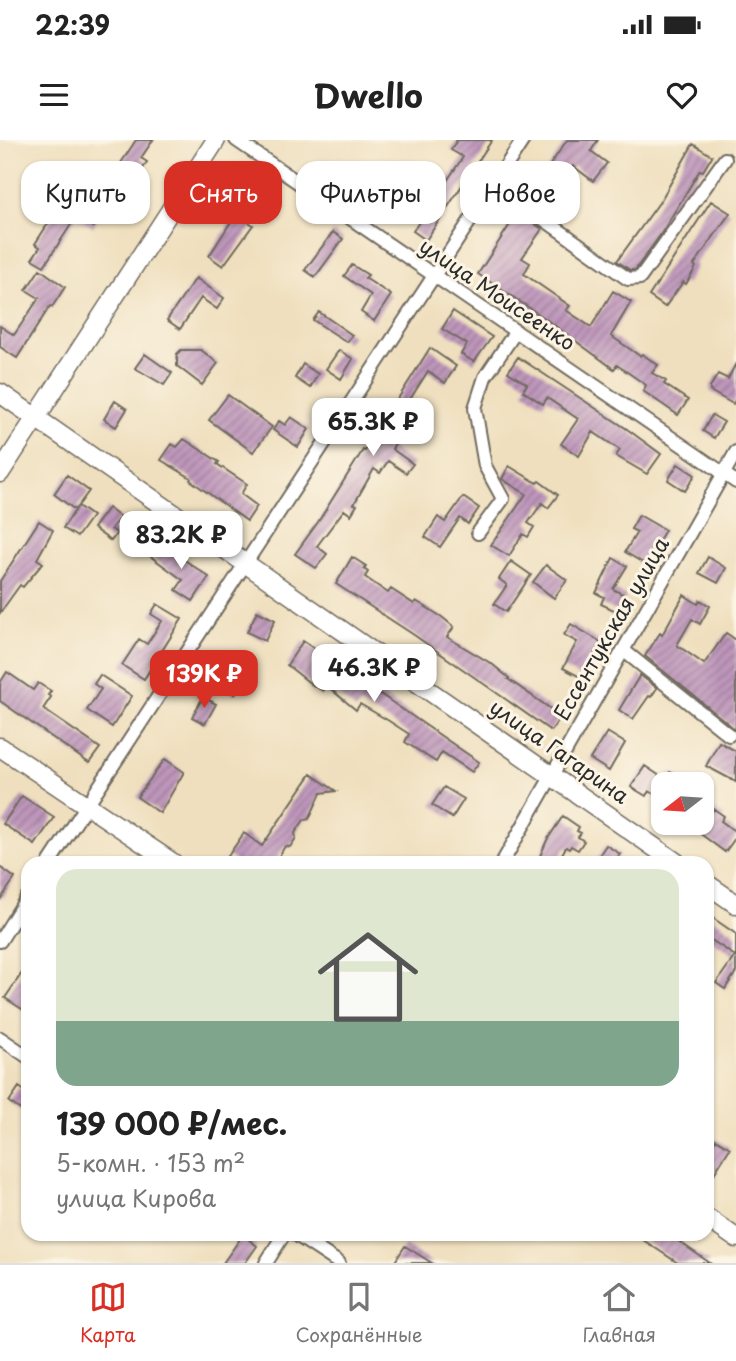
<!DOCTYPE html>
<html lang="ru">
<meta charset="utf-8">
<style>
:root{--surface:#fff;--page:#f6f6f6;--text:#222;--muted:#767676;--line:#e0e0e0;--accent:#d93025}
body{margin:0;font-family:"Playpen Sans",sans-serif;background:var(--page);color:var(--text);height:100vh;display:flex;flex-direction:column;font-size:26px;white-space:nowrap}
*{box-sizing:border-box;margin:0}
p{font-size:23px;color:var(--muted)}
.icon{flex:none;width:38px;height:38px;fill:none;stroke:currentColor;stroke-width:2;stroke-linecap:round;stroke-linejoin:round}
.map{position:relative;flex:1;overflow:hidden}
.details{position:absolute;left:21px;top:716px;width:693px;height:385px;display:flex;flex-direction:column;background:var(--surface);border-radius:21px;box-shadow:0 2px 5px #0004}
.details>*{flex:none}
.guide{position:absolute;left:21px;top:21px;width:695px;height:63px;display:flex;gap:14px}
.needle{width:46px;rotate:253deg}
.tools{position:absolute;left:651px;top:632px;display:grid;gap:14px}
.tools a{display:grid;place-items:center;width:63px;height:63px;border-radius:14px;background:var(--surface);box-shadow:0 2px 5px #0004;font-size:35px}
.price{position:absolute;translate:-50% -60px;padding:0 16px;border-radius:14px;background:#fff;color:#222;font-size:23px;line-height:46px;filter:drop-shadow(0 2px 4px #0008)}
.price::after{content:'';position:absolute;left:50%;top:42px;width:21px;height:16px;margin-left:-10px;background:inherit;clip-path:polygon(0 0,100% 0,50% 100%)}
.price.selected{background:var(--accent);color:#fff}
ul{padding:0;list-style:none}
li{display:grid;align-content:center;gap:14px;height:371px;padding:0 35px}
li span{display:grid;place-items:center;height:217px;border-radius:21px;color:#555}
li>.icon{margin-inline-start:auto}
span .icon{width:126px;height:126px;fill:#fffc;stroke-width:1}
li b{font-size:30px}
.tag{padding:0 24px;border-radius:21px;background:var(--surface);box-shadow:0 2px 5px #0004;font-size:24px;line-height:63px}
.tag.selected{background:var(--accent);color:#fff}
.status{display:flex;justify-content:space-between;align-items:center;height:49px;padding:0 35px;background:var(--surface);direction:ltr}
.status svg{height:19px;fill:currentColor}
header{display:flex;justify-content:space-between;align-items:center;height:91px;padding:0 35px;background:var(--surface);font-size:32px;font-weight:700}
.dock{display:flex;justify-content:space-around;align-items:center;height:98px;border-top:2px solid var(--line);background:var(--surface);font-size:19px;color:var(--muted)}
.dock a{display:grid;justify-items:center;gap:4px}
.dock .selected{color:var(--accent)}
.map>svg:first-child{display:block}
</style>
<div class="status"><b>22:39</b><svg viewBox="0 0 49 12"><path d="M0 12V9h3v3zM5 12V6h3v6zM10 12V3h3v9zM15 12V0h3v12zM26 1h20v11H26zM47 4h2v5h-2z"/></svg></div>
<header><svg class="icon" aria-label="menu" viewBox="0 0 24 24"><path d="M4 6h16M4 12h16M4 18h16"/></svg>Dwello<svg class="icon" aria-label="heart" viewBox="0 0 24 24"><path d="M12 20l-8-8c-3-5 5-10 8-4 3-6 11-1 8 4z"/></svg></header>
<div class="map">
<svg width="736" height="1123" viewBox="0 0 736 1123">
<defs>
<pattern id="building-hatch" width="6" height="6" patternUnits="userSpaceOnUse" patternTransform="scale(1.75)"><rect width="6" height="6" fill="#be96bb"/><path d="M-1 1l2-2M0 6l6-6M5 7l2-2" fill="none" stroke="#9b7b98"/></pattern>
</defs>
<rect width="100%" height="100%" fill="#fcf5e5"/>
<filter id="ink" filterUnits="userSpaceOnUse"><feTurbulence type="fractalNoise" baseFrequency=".0143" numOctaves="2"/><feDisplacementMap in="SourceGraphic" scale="14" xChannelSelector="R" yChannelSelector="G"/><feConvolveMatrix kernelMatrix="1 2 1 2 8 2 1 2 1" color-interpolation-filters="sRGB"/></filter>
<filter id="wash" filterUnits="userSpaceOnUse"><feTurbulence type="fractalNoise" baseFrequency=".00686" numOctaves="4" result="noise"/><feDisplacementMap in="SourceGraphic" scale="28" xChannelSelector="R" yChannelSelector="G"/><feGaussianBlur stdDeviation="1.57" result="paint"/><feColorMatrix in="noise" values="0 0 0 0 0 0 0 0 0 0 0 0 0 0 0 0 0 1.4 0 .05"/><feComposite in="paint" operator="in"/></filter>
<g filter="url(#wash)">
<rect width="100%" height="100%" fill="#efdfbe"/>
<g id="blocks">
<path fill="url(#building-hatch)" d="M136,0H153L141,18L147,22L111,78L101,73L93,87L76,77L44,126L32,119L40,107L35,104L56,71L63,75L73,59L78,62L90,43L107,53L124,25L121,23Z
M457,0H492L426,100L413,91L463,17L451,10Z
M567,0H598L591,11L607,23L593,41L573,26L550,59L558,65L552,74L528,57Z
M693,4L712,16L703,31L700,30L661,94L635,130H630L617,121L661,60Z
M355,28L378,43L368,58L344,44Z
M258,39L277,52L266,68L247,55Z
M711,61L730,73L694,125L696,127L686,144L683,142L665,167L649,156Z
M518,72L542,89L522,118L530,123L524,134L570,166L566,170L591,187L613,151L631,162L611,196L640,216L642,214L658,225L652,233L666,241L664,244L688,260L678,275L643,251L646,245L617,225L614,229L543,177L478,134Z
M236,74L253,85L223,126L209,116Z
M333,92L343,99L315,137L305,130Z
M352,125L368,135L365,138L391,155L374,181L361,172L371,155L344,136Z
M40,129L65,147L52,167L50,166L17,218L0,207V186L14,195L39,158L26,150Z
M196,138L224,158L217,169L201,158L180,189L167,180Z
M453,171L492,197L474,222L461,214L467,204L442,189Z
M319,172L352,195L347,202L313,180Z
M430,208L456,226L445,243L428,231L409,261L412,263L393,292L399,296L392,309L413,324L406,333L388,321L380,333L374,329L354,364L357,365L351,375L344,370L317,406L327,414L316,428L295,414L318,382L363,310L365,311Z
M181,210H201L218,223L202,245L177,226V214Z
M339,210L353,219L341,239L326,229Z
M145,214L172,233L164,245L135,228Z
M518,217L627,289L661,314L647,334L616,316L620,310L593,292L579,316L561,304L578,279L547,258L543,264L523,251L527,244L508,232Z
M736,223V259L733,264L710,251V247L718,234L728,239Z
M303,224L318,234L310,248L295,238Z
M228,255L272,287L253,312L209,280Z
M115,261L127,269L116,287L104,279Z
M712,275L724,282L714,298L703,291Z
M291,277L309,289L298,307L273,290L279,281L285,285Z
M184,299L219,322L217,324L247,344L241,354L257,366L247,381L190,340L191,338L161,320L172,304L177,307Z
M678,324L695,335L685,351L668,340Z
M509,326L537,343L539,341L558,355L548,368L542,363L528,383L534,387L528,397L523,394L509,416L491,405L526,354L502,339Z
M67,335L89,351L75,370L54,354Z
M463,357L479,368L468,384L460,378L440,407L425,397L438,377L445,382Z
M78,366L92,376L77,397L63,388Z
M108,368L120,377L111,389L117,393L111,401L93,388Z
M639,375L665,390L645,424L625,412L637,392L631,389Z
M39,381L53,390L37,419L43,423L23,447L20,445L0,473V441Z
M159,402L209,437L193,461L176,450L183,440L150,416Z
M352,417L366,426L364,429L368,432L365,437L388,453L391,449L414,464L416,461L442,477L454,487L447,497L492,524L509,538L508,539L561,576L551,591L414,495L336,444Z
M708,417L726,428L718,443L699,433Z
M613,418L627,426L613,449L626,456L618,472L601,464L604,457L596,453Z
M511,421L531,435L506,472L494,464L507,445L499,439Z
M546,425L567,440L554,458L533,442Z
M684,455L698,464L700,460L710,466L700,484L692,479L677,505L704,524L726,493L736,500V590L645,516L660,493L662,495Z
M157,464L182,479L144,539L122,525L139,499L147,504L162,481L151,474Z
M257,471L275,480L265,501L247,492Z
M571,484L601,502L582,538L563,528L577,502L564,495Z
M303,501L479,622L472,632L442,612L436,622L405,602L409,594L389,581L360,564L356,570L327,546L323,551L311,544L287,525Z
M233,514L249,524L245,531L248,533L235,554L215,541Z
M7,532L33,550L38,543L51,551L48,555L51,557L43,569L100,608L89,623L0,561V543Z
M100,535L132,556L112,587L87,570L101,549L94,544Z
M640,535L657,548L651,557L649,556L633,579L619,570Z
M203,557L216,564L205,584L192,577Z
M607,592L625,603L609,631L590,619Z
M719,602L736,611V642L706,626Z
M165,619L184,632L160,673L137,657Z
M645,626L663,638V644L670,632L694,644H663V659L649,651L646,656L631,647Z
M311,634L336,651L321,653L309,679L304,680L295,693L296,698L290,707L285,706L275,723H237L228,716L244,693L262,706Z
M444,647L464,659L452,678L432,665Z
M22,656L54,677L35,705L3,684Z
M714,669L724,676L721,681L736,692V697L725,712L698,692Z
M563,676L579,687L577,691L581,693L578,697L584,701L578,710L571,706L569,709L566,707L557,723H537L547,700Z
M606,705L620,714L614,723H594Z
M0,727L15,738L0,760Z
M707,774L736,794V832L725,849L716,843L735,816L707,797Z
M28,824V873L5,858Z
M19,947L28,953V975L9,962Z
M716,999L730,1008L707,1045V1013Z
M634,1094H668L710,1123H678Z
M243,1095L257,1106L245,1123H223Z
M405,1106L432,1123H394Z"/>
</g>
</g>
<g filter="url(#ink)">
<use href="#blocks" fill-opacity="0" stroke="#706a5e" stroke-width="2"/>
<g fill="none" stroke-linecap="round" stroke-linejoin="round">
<defs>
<path id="street" d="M236,0L736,342
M494,44L628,139L640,138L725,19
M478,393L503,359L485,326L475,268L485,237L516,191
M623,510L729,595
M49,723L523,0
M502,723L736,312
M0,801L28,756
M0,898L28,917
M295,1094L339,1123
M266,1123L284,1094"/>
<path id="secondary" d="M0,253L677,723
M0,333L216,0
M0,607L173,723
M707,744L736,764
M707,1078L736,1098"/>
</defs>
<use href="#street" stroke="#706a5e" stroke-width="16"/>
<use href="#secondary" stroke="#706a5e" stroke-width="21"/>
<use href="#street" stroke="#fff" stroke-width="12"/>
<use href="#secondary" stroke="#fff" stroke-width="18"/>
</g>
</g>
<g text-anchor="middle" stroke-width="6" stroke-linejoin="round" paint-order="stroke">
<g font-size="21" fill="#2b2b2b" stroke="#fcf5e5">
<text transform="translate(497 155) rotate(34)" y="7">улица Моисеенко</text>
<text transform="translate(612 489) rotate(-60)" y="7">Ессентукская улица</text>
<text transform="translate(559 612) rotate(35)" y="7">улица Гагарина</text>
</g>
</g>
</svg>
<div class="tools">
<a><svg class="needle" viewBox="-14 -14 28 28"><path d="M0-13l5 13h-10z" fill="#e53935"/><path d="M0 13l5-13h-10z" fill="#767676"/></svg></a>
</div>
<b class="price" style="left:373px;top:318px">65.3K ₽</b>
<b class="price" style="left:181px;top:431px">83.2K ₽</b>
<b class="price" style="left:374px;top:564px">46.3K ₽</b>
<b class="price selected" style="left:204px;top:570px">139K ₽</b>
<div class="guide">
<a class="tag">Купить</a>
<a class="tag selected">Снять</a>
<a class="tag">Фильтры</a>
<a class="tag">Новое</a>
</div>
<section class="details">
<ul>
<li><span style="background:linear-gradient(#dfe7d0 70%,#7fa58c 0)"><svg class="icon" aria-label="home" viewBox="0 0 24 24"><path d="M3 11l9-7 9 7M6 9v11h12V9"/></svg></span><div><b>139 000 ₽/мес.</b><p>5-комн. · 153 m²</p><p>улица Кирова</p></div></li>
</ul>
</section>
</div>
<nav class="dock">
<a class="selected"><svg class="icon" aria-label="map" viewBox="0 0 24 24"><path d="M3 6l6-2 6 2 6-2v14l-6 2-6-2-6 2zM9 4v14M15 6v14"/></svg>Карта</a>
<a><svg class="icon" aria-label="saved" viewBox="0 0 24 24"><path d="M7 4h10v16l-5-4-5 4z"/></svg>Сохранённые</a>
<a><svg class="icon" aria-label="home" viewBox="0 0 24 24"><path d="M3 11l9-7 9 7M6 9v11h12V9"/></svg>Главная</a>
</nav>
